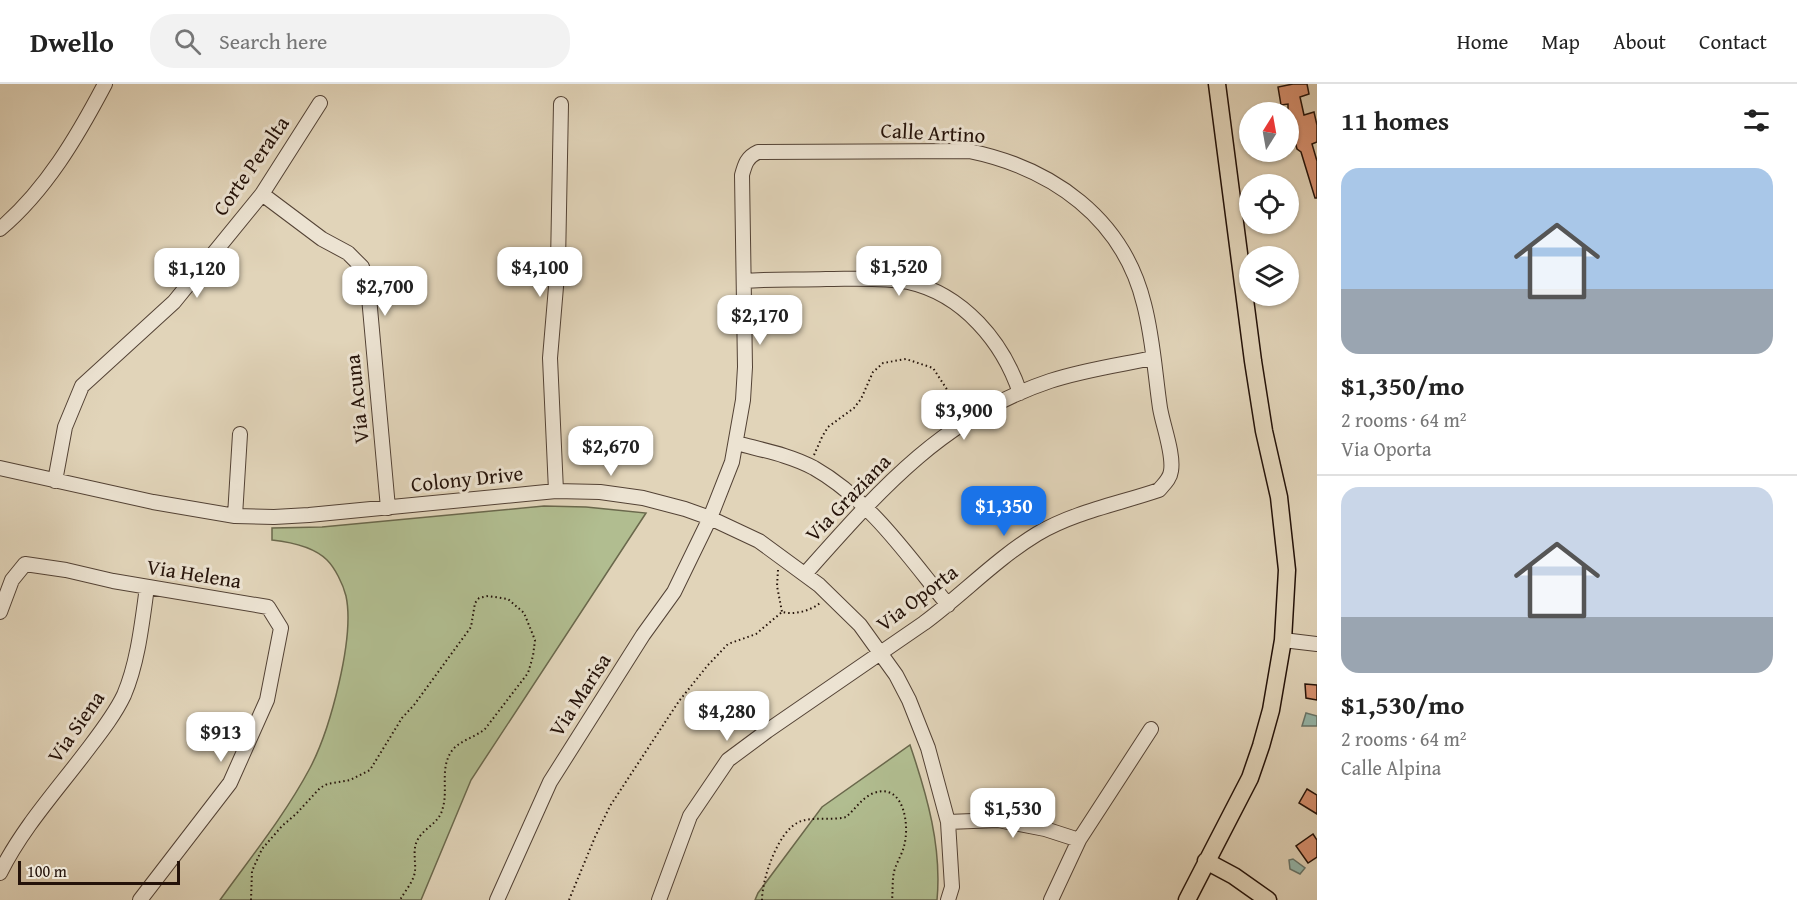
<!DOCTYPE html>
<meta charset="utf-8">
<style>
:root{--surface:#fff;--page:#f2f2f2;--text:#222;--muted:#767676;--line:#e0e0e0;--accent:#1a73e8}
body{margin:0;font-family:"Gentium Book Plus",serif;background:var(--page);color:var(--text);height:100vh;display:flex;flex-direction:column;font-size:22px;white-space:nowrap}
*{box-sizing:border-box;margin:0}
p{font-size:20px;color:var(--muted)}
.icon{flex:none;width:33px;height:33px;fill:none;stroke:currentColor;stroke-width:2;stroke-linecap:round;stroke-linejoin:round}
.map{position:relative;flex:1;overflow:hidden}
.side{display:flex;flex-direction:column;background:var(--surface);width:480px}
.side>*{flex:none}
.needle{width:39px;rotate:11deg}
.tools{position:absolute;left:1239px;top:18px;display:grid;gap:12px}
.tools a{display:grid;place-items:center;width:60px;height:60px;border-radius:50%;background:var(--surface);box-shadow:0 2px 4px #0004;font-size:30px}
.scale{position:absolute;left:18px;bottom:15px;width:162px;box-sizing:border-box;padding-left:6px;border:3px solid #241209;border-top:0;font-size:16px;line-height:21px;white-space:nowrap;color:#241209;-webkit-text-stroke:4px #ece3d2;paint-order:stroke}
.price{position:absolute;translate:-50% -51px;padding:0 14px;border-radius:12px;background:#fff;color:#222;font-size:20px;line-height:39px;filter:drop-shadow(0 2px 3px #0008)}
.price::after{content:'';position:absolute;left:50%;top:36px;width:18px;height:14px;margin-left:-9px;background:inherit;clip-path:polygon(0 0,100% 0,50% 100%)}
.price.selected{background:var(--accent);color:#fff}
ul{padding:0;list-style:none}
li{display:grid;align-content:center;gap:12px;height:318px;padding:0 24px}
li+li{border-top:2px solid var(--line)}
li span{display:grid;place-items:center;height:186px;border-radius:18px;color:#555}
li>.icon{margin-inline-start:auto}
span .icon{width:108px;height:108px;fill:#fffc;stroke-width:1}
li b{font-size:26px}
h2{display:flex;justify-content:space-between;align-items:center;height:72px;padding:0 24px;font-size:26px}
header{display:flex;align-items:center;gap:36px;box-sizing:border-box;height:84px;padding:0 30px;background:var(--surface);border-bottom:2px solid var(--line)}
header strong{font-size:28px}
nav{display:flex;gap:33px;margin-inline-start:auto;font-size:21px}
.search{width:420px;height:54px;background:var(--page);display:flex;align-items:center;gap:15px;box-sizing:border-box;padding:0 21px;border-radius:24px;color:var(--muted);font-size:22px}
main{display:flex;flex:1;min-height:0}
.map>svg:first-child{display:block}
</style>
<header>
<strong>Dwello</strong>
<div class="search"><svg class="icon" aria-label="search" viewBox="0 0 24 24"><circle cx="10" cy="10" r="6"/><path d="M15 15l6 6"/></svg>Search here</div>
<nav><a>Home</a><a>Map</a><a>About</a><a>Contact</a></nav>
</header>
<main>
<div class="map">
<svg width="1317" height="816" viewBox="0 0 1317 816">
<rect width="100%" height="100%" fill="#e1d4b9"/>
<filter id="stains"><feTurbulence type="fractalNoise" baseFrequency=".00333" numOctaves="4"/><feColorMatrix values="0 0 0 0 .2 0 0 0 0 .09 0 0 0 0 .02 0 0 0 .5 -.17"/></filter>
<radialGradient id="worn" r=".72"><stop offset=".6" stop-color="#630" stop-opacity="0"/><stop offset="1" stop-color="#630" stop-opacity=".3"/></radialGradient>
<path fill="#b1bd90" stroke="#6a684c" stroke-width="1.5" d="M544,422L586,423L646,429L471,696L421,816H220C251,773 285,731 310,684C330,646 355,554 346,512C343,500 335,484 327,476C313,462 290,458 272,456V444L322,443Z
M910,661C927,711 942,763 937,816H755L758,809L822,723Z"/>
<path fill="#95b8ac" stroke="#68766b" stroke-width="1.5" d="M1306,629L1317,632V642H1302Z
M1293,775L1305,784L1300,790L1290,785L1289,776Z"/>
<path fill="#d99271" stroke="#241209" stroke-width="1.5" d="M1293,0H1307L1309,10L1300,13L1304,31L1314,28L1317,41V58L1312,60L1317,77V114H1315L1301,68L1297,65L1288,32V20L1281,21L1278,3Z
M1305,600L1317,601V616L1306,614Z
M1307,705L1317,711V730L1299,719Z
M1313,750L1317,756V773L1308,779L1296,762Z"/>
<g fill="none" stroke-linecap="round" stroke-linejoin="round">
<defs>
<path id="minor" d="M262,110L322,155L348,169L362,183L368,202L388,424
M0,145C46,106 77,53 105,0
M744,197C771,195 799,196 826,195C853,195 882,193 908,198C963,210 1003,258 1020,309
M736,359C762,366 790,371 814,384C870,416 908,472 948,521
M0,384L153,418L235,432L274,433L309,431L556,407L600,408L643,414L685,425L710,434L759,457L819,501L860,541L896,591L909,616L928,664L948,738L952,803L948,816
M55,397L65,343L82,302L174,218L262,110L320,19
M556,407L550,274L558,179L561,20
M235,432L240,350
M805,490C878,408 942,333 1050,297C1083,286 1119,281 1153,274
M0,528L12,496L25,480L66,486L113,497L268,523L281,544L267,616L230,699L140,816
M1283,556L1317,560
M948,738L998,736L1045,745L1079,756
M0,789C23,743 58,705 88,665C101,648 115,630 124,611C138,578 142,539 147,503
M497,816L550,698L643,551L674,508L710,434L732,378L743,316L745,283L742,91C745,80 747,73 758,68L969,67C1052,84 1123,134 1144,220C1153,254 1155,290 1160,324C1163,342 1174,370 1171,387C1170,395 1164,400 1159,406C1118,420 1074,428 1037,450C996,475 962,511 924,539L767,647L728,676L690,732L659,816
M1051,816L1079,756L1151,645"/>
<path id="major" d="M1206,777L1234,792L1268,816
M1187,816L1250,694L1261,662L1271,626L1283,556L1287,486L1279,413L1264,347L1253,277L1217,0"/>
</defs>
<use href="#minor" stroke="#534235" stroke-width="16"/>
<use href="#major" stroke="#241209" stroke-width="19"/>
<path stroke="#241209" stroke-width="2" stroke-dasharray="1.5 3" stroke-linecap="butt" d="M814,371L822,353L828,343L854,324L861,315L873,288L883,279L906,275L933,284L961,327
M778,486L777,502L782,528
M251,816L252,787L262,765L282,742L296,730L320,704L327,700L350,696L370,686L402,634L414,621L471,543L475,519L479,514L488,512L508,515L524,529L535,556L533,572L528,589L485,645C474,654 458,657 451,668C440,685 448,706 443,723C440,739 425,743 418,755C412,765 416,777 415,787C414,797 405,807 400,816
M569,816L595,753L610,722L679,617L708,581L728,560L756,550L782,528C795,531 810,527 820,519
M762,816C762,795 778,747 799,738C811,732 832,737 846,733C855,726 862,713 874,709C904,698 910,742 904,762C902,771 896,779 894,788C892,797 893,807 892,816"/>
<use href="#minor" stroke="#ece3d2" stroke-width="14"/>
<use href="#major" stroke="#e1d4b9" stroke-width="16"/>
</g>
<g text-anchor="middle" stroke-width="6" stroke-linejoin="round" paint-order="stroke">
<g font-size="21" fill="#241209" stroke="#ece3d2">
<text transform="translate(933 49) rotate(3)" y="7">Calle Artino</text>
<text transform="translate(251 82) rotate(-55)" y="7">Corte Peralta</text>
<text transform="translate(357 315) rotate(-96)" y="7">Via Acuna</text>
<text transform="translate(467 395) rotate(-6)" y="7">Colony Drive</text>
<text transform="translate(848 414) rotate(-46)" y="7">Via Graziana</text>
<text transform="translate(194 490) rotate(9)" y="7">Via Helena</text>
<text transform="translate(917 514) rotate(-37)" y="7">Via Oporta</text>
<text transform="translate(580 611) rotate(-57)" y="7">Via Marisa</text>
<text transform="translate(76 643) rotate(-55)" y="7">Via Siena</text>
</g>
</g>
<rect width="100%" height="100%" filter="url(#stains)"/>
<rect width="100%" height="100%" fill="url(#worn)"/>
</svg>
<div class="tools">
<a><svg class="needle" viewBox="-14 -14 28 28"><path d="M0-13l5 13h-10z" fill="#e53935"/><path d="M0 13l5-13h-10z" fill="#767676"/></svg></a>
<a><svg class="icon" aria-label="locate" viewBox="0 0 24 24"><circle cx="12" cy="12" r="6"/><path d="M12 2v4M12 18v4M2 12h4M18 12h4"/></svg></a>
<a><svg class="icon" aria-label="layers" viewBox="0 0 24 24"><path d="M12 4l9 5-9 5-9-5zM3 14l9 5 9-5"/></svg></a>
</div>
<div class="scale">100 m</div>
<b class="price" style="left:899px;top:213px">$1,520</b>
<b class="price" style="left:540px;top:214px">$4,100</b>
<b class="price" style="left:197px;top:215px">$1,120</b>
<b class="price" style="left:385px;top:233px">$2,700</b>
<b class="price" style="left:760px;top:262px">$2,170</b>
<b class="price" style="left:964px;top:357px">$3,900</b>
<b class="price" style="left:611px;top:393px">$2,670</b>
<b class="price selected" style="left:1004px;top:453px">$1,350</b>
<b class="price" style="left:727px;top:658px">$4,280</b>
<b class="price" style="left:221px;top:679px">$913</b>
<b class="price" style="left:1013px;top:755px">$1,530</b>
</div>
<section class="side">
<h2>11 homes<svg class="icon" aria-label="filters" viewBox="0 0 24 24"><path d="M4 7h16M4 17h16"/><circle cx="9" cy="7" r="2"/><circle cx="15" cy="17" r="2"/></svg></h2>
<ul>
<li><span style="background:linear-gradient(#a9c7e8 65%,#9aa5b1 0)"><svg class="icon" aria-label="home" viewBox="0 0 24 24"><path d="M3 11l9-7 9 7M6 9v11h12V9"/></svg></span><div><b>$1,350/mo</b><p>2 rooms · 64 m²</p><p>Via Oporta</p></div></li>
<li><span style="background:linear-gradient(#c9d6e8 70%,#9aa5b1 0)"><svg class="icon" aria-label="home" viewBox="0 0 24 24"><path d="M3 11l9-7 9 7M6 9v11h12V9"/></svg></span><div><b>$1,530/mo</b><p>2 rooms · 64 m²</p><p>Calle Alpina</p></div></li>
</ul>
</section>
</main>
